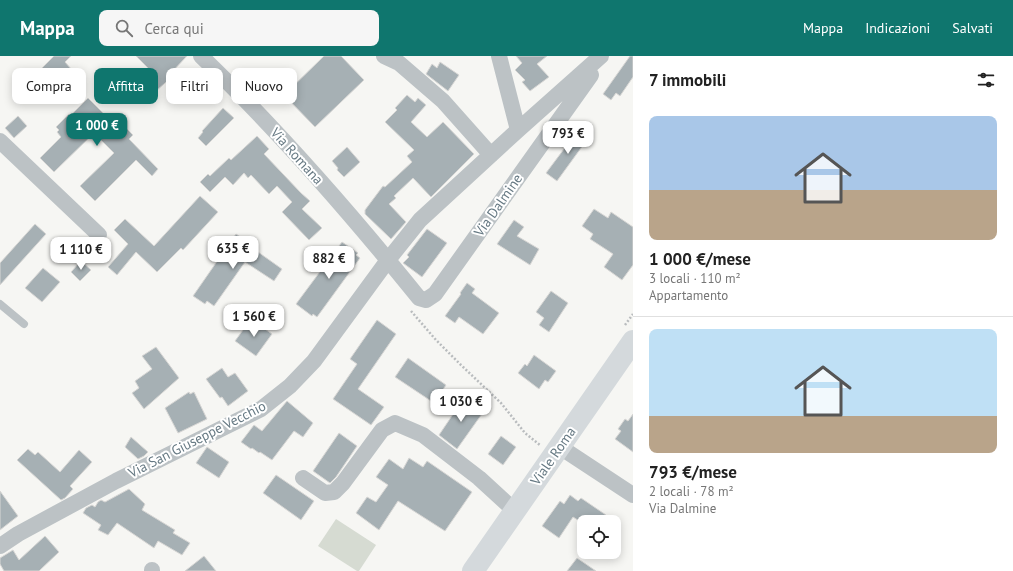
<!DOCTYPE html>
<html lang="it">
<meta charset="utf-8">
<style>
:root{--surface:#fff;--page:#f6f6f6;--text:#222;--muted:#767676;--line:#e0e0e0;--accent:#0f766e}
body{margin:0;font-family:"PT Sans",sans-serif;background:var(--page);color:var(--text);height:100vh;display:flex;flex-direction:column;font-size:15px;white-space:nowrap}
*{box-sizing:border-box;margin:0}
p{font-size:13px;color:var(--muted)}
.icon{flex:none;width:22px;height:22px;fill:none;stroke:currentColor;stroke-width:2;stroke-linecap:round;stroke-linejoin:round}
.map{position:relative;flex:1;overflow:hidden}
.sheet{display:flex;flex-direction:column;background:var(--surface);width:380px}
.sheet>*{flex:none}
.top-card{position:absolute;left:12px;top:12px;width:380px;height:36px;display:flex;gap:8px}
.buttons{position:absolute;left:577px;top:459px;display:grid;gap:8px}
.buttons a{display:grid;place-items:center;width:44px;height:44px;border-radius:8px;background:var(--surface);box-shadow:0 2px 10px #0003;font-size:20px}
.price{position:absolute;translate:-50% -34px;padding:0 9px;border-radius:8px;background:#fff;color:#222;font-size:13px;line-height:26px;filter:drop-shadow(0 1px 2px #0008)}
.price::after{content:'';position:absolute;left:50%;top:24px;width:12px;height:9px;margin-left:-6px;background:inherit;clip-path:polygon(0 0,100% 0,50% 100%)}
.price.selected{background:var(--accent);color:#fff}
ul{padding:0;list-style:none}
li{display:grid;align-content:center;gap:8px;height:212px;padding:0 16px}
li+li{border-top:1px solid var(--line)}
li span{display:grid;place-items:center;height:124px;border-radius:8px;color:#555}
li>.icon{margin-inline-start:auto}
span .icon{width:72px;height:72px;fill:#fffc;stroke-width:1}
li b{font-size:17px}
h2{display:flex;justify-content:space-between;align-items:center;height:48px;padding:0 16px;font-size:17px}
.pill{padding:0 14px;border-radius:8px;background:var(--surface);box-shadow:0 2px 10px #0003;font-size:14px;line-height:36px}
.pill.selected{background:var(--accent);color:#fff}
header{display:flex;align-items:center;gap:24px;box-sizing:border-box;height:56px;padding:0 20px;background:var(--accent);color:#fff}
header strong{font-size:19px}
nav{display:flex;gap:22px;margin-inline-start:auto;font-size:14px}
.search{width:280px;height:36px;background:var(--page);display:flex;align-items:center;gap:10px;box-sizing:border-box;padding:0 14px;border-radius:8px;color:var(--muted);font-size:15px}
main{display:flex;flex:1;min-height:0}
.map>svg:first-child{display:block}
</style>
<header>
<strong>Mappa</strong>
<div class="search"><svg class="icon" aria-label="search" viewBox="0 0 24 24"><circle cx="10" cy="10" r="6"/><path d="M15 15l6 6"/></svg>Cerca qui</div>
<nav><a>Mappa</a><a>Indicazioni</a><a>Salvati</a></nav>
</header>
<main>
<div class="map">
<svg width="633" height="515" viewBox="0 0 633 515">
<rect width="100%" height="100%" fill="#f6f6f3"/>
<path fill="#d6dbd2" d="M336,463L376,489L359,515H357L318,490Z"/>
<path fill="#a6b0b4" stroke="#d8d7d5" d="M54,0H71L65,6L72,14L56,30L39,15Z
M136,0H187L171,17L173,20L156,35L144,23L151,15Z
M324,0H341L364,24L315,71L284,39Z
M516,0H547L537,8L549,21L530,35L522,26L525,24L515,14L522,7Z
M630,0H633V21L620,40L616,37L611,44L603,38Z
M440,6L459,19L448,35L426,18L432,8L437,12Z
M407,39L415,46L418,42L426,49L411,66L427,81L443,66L474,98L431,141L413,122L394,140L396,142L389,148L406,166L391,183L365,158V154L383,130L385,131L412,106L407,100L414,94L385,66L397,54L395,52Z
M88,42L109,63L113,59L133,79L129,83L158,113L152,120L136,104L95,145L80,130L114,97L94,77L54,116L40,102L61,81L57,76L59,74L56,71L69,58L70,60Z
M223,52L234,62L206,90L198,82L203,76L202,75Z
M18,60L27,70L14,82L5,72Z
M579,73L589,81L557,125L546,117Z
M257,80L269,93L264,98L301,137L310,145L302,153L322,172L309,184L282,156L292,146L277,130L269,138L251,119L248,122L244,117L233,129L225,121L210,136L200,126L208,118L210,120L229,102L231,104Z
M347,91L360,106L344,121L337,114L338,112L332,105Z
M200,140L218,156L183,194L181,192L157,216L136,196L117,219L108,211L128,188L114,174L125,163L154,190Z
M594,153L608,162L611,156L633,171V209L622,224L604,211L613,198L590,183L593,178L582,170Z
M514,164L524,171L517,180L539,193L530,209L497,188Z
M35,168L46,178L0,229V207Z
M427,173L447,187L422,221L403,207L409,201L407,199Z
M236,178L252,189L251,191L282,213L274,225L245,206L214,250L207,245L205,248L193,240Z
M342,186L358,197L356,199L360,202L317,261L313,258L312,260L296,248Z
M81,205L91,214L80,225L71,216Z
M43,212L60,226L42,246L25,232Z
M467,227L475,233L472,237L499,257L483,278L459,261L455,267L445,260L461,238L460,237Z
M551,235L568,247L549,276L539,269L544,262L536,256Z
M251,263L272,278L256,300L235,285Z
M377,264L396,278L358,333L384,351L371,369L333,343L357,308L350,303Z
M156,291L179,322L144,353L132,337L139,332L135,325L152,313L142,300Z
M534,299L556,315L548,326L545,324L539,333L518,317L525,308L527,310Z
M408,302L446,329L434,347L395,321Z
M222,312L228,321L235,317L248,335L228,350L222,341L220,342L206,323Z
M189,336L190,338L194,336L207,363L178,377L165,352Z
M464,342L484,355L457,393L439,379Z
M287,345L313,367L303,381L294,375L272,404L260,396L259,397L252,392L251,393L241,386L254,369L262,375Z
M633,358V396L615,383L621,375L618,373L625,363L628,365Z
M339,377L357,390L336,421L330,427L313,415Z
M501,380L516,391L503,409L488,398Z
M131,381L148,396L144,400L138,403L125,391Z
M207,391L229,406L219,422L196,407Z
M28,393L35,399L38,396L60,416L79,394L92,406L70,430L73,433L65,442L61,444L17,404Z
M409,402L423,411L427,405L472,436L445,475L398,445L379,474L356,457L367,441L376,446L388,429L376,421L389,403L403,413Z
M276,419L314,445L301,464L263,437Z
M129,433L145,448L142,454L175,474L173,477L190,487L182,499L158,485L154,492L117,467L108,479L98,474L101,469L83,457L86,452L92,449L95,451L98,446L101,444L105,446Z
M0,435L18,460L0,474Z
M570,439L578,445L581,442L606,459L601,466H581L573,461L559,482L542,470L560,445L564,448Z
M45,480L59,496L39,515H4L0,508V502L13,494L19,504Z
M204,500L216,515H185Z
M577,502L596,515H567Z"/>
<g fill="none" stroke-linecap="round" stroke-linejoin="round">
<path stroke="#b9bcbe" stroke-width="2.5" stroke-dasharray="2 2" stroke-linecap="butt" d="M411,255L436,284L461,309L501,347L525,377L541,390
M625,269L633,258"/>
<path stroke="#bcc2c5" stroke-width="8" d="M0,248L24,268"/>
<path stroke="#bcc2c5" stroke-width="16" d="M201,0C279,75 351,158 419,242L426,244L435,238L591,19
M384,0L399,7L443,45L491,99
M499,0L518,74
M0,85L99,179
M560,391L633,439
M303,422L325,437L334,436L343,427L382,374L395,367L423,379L479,422L515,455
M0,490L18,478L116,425L261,353L290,330L314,305L388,204L420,164L518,74L601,0
M152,514V515"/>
<path stroke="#d4d9dc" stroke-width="22" d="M473,515L633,285"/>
</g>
<g text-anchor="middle" stroke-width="4" stroke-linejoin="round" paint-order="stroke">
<g font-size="14" fill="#667983" stroke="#fff">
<text transform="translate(297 100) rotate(48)" y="5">Via Romana</text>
<text transform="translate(498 149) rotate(-55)" y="5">Via Dalmine</text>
<text transform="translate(197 383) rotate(-27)" y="5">Via San Giuseppe Vecchio</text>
<text transform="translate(553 400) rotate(-55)" y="5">Viale Roma</text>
</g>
</g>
</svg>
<div class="buttons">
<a><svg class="icon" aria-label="locate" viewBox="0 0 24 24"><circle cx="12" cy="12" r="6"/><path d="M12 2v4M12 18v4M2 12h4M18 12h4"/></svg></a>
</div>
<b class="price selected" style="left:97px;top:91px">1 000 €</b>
<b class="price" style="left:568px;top:99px">793 €</b>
<b class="price" style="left:233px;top:214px">635 €</b>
<b class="price" style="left:81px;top:215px">1 110 €</b>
<b class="price" style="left:329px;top:224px">882 €</b>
<b class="price" style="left:254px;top:282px">1 560 €</b>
<b class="price" style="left:461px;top:367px">1 030 €</b>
<div class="top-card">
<a class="pill">Compra</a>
<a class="pill selected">Affitta</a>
<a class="pill">Filtri</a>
<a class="pill">Nuovo</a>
</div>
</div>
<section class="sheet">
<h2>7 immobili<svg class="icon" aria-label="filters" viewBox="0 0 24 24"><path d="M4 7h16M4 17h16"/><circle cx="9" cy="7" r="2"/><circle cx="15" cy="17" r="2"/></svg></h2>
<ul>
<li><span style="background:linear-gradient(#a9c7e8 60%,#b9a48a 0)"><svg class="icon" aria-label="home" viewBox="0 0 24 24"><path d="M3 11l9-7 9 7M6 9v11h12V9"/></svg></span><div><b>1 000 €/mese</b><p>3 locali · 110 m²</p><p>Appartamento</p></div></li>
<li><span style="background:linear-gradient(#bfe0f5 70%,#b9a48a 0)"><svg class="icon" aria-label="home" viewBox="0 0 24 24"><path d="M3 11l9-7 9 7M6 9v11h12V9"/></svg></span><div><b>793 €/mese</b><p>2 locali · 78 m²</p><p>Via Dalmine</p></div></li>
</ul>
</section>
</main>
